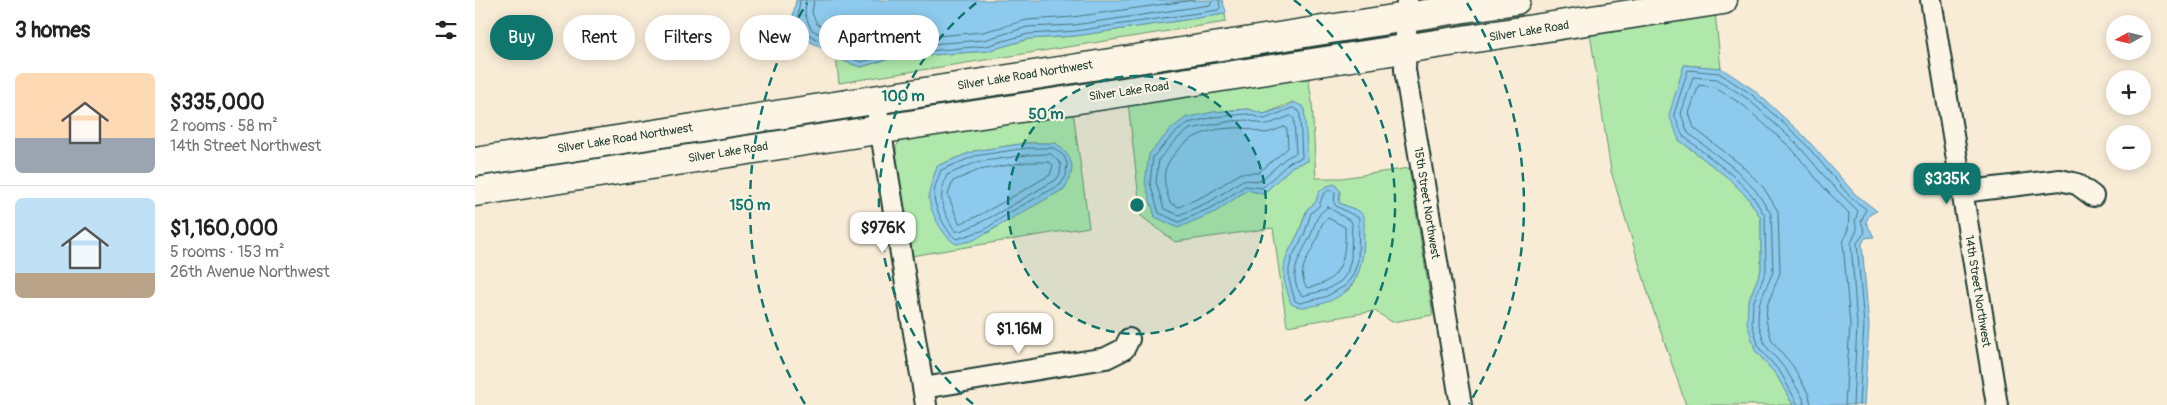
<!DOCTYPE html>
<meta charset="utf-8">
<style>
:root{--surface:#fff;--page:#f2f2f2;--text:#222;--muted:#767676;--line:#e0e0e0;--accent:#0f766e}
body{margin:0;font-family:Pangolin,sans-serif;background:var(--page);color:var(--text);height:100vh;display:flex;flex-direction:column;font-size:19px;white-space:nowrap}
*{box-sizing:border-box;margin:0}
p{font-size:16px;color:var(--muted)}
.icon{flex:none;width:28px;height:28px;fill:none;stroke:currentColor;stroke-width:2;stroke-linecap:round;stroke-linejoin:round}
.map{position:relative;flex:1;overflow:hidden}
.details{display:flex;flex-direction:column;background:var(--surface);width:475px}
.details>*{flex:none}
.top-card{position:absolute;left:15px;top:15px;width:475px;height:45px;display:flex;gap:10px}
.needle{width:32px;rotate:262deg}
.tools{position:absolute;left:1631px;top:15px;display:grid;gap:10px}
.tools a{display:grid;place-items:center;width:45px;height:45px;border-radius:50%;background:var(--surface);box-shadow:0 2px 12px #0003;font-size:25px}
.price{position:absolute;translate:-50% -42px;padding:0 11px;border-radius:10px;background:#fff;color:#222;font-size:16px;line-height:32px;filter:drop-shadow(0 1px 2px #0008)}
.price::after{content:'';position:absolute;left:50%;top:30px;width:15px;height:11px;margin-left:-8px;background:inherit;clip-path:polygon(0 0,100% 0,50% 100%)}
.price.on{background:var(--accent);color:#fff}
ul{padding:0;list-style:none}
li{display:flex;align-items:center;gap:15px;height:125px;padding:0 15px}
li+li{border-top:1px solid var(--line)}
li span{display:grid;place-items:center;flex:none;width:140px;height:100px;border-radius:8px;color:#555}
li>.icon{margin-inline-start:auto}
span .icon{width:60px;height:60px;fill:#fffc;stroke-width:1}
li b{font-size:21px}
h2{display:flex;justify-content:space-between;align-items:center;height:60px;padding:0 15px;font-size:21px}
.chip{padding:0 18px;border-radius:22px;background:var(--surface);box-shadow:0 2px 12px #0003;font-size:18px;line-height:45px}
.chip.on{background:var(--accent);color:#fff}
main{display:flex;flex:1;min-height:0}
.map>svg:first-child{display:block}
</style>
<main>
<section class="details">
<h2>3 homes<svg class="icon" aria-label="filters" viewBox="0 0 24 24"><path d="M4 7h16M4 17h16"/><circle cx="9" cy="7" r="2"/><circle cx="15" cy="17" r="2"/></svg></h2>
<ul>
<li><span style="background:linear-gradient(#ffd9b3 65%,#9aa5b1 0)"><svg class="icon" aria-label="home" viewBox="0 0 24 24"><path d="M3 11l9-7 9 7M6 9v11h12V9"/></svg></span><div><b>$335,000</b><p>2 rooms · 58 m²</p><p>14th Street Northwest</p></div></li>
<li><span style="background:linear-gradient(#bfe0f5 75%,#b9a48a 0)"><svg class="icon" aria-label="home" viewBox="0 0 24 24"><path d="M3 11l9-7 9 7M6 9v11h12V9"/></svg></span><div><b>$1,160,000</b><p>5 rooms · 153 m²</p><p>26th Avenue Northwest</p></div></li>
</ul>
</section>
<div class="map">
<svg width="1692" height="405" viewBox="0 0 1692 405">
<rect width="100%" height="100%" fill="#f9ecd7"/>
<filter id="ink" filterUnits="userSpaceOnUse"><feTurbulence type="fractalNoise" baseFrequency=".02" numOctaves="2"/><feDisplacementMap in="SourceGraphic" scale="10" xChannelSelector="R" yChannelSelector="G"/><feConvolveMatrix kernelMatrix="1 2 1 2 8 2 1 2 1" color-interpolation-filters="sRGB"/></filter>
<g filter="url(#ink)">
<path fill="#b0e8ab" stroke="#689270" fill-rule="evenodd" d="M1240,13L1246,68L1209,65L1203,86L1204,140L1252,177L1273,198L1286,218V270L1273,302L1280,350L1302,376L1318,405H1211L1178,309L1136,171L1115,33Z
M750,14L751,22L364,83L361,56L371,62L386,67L417,58L512,51L554,39L600,36Z
M833,75L837,101L841,178H867L934,168L958,315L917,322L900,311L812,326L798,228L700,242L666,216L653,103ZM818,102L831,138L833,161L818,166L788,194L773,190L762,196L710,118L756,110L773,109L789,114ZM865,191L864,203L884,211C890,236 891,267 874,289C871,293 862,296 858,299L812,255L824,232L832,209Z
M598,111L614,227L436,256L421,153V147L425,140ZM551,143H581L589,189L539,216L511,234L459,176L462,166L499,151Z"/>
<path fill="#8dcaed" stroke="#6192a3" d="M321,0H747L751,11L750,14L600,36L554,39L512,51L417,58L386,67L371,62L327,37L318,16Z
M1209,65L1246,68L1279,90L1330,137L1380,194L1402,211L1395,214L1391,222L1399,237L1390,238L1387,244L1394,326L1389,405H1318L1302,376L1280,350L1272,323L1273,302L1286,270V218L1273,198L1252,177L1204,140L1194,115Z
M818,102L829,107L833,161L818,166L788,194L772,190L742,211L703,228L680,217L670,183L674,154L695,130L710,118L738,112L773,109L789,114L811,107Z
M552,143H581C599,159 602,167 589,189L497,241L481,244C468,237 452,208 454,193C455,184 460,175 462,166L499,151Z
M860,184L865,191L864,203L884,211L889,216C889,255 891,291 846,304C835,307 826,309 816,304L809,280V267L812,255L824,232L832,209L840,203L844,192L852,186Z"/>
<g fill="none" stroke-linecap="round" stroke-linejoin="round">
<path stroke="#4b757e" stroke-width="1" d="M325,0L323,15L331,33L372,57L386,62L417,54L511,46L553,34L600,31L743,10L745,8L744,0
M331,0L330,14L336,29L375,52L386,55L416,47L509,40L552,27L599,25L735,5L737,0
M339,0L337,13L342,24L378,45L387,47L415,40L508,32L552,20L598,17L719,0
M818,108L824,111L825,116L827,158L815,162L787,188L770,186L740,206L704,222L684,213L675,183L678,157L699,134L713,123L739,117L772,114L789,119Z
M816,116L819,119L821,153L811,158L785,181L768,180L736,201L704,215L689,209L681,182L684,159L703,138L715,129L757,121L772,120L791,125Z
M809,127L812,129L813,148L783,173H766L733,194L704,207L695,203C688,180 685,170 702,151C718,132 744,127 768,128C776,128 783,133 791,133C797,132 803,129 809,127Z
M552,148H579L589,156L592,163L591,176L585,185L537,211L509,230L482,239C472,235 458,205 459,194C459,186 464,177 466,170L500,156Z
M576,154L586,164L585,174L581,180C563,189 493,234 480,231C467,209 462,199 472,175L502,162L552,155Z
M553,162H574L578,165L575,175C560,183 494,224 484,223L473,195L478,181L504,170Z
M854,190L860,192L859,203L861,206L884,218L883,260L878,275L870,286L850,297L825,303L820,301L814,279V268L817,257L829,235L836,213L844,206L848,195Z
M853,207L877,222L876,259L872,273L866,281L851,290L827,296C812,276 824,258 834,239C841,225 839,216 853,207Z
M853,218L870,227C871,259 867,282 832,288C820,270 835,256 842,239C845,231 845,223 853,218Z
M1323,405L1306,373L1284,348L1277,323L1278,303L1291,271L1290,216L1277,195L1256,174L1208,136L1199,114L1213,70L1244,73L1276,94L1327,140L1376,198L1391,209L1386,222L1390,232L1382,243L1389,325L1384,405
M1329,405L1328,398L1311,370L1290,345L1283,322L1284,304L1298,272L1296,214L1281,191L1260,169L1213,133L1206,114L1218,77L1242,79L1273,99L1322,144L1356,184L1383,211L1380,221L1382,230L1376,243L1382,325L1378,405
M1336,405L1334,395L1318,366L1297,341L1291,321L1292,306L1305,273L1303,211L1288,187L1265,164L1219,128L1214,113L1224,85L1239,87L1268,105L1317,149L1350,189L1374,213L1373,229L1368,243L1375,325L1370,405"/>
<defs>
<path id="street" d="M932,0L930,70L986,405
M1456,0L1522,405
M403,115L451,405
M1487,192L1585,180L1602,184L1618,196
M448,388L631,358L649,349L654,339"/>
<path id="secondary" d="M0,162L1041,0
M0,192C416,126 832,65 1248,0"/>
</defs>
<use href="#street" stroke="#1f3d34" stroke-width="24"/>
<use href="#secondary" stroke="#1f3d34" stroke-width="31"/>
<use href="#street" stroke="#fcf5e5" stroke-width="20"/>
<use href="#secondary" stroke="#fcf5e5" stroke-width="28"/>
</g>
</g>
<circle cx="662" cy="205" r="129" fill="#0f766e" fill-opacity=".12"/>
<g fill="none" stroke="#0f766e" stroke-width="2.5" stroke-dasharray="9 6">
<circle cx="662" cy="205" r="129"/>
<path d="M498 404A258 258 0 0 1 505 0M819 0A258 258 0 0 1 826 404"/>
<path d="M330 404A387 387 0 0 1 332 3M992 3A387 387 0 0 1 994 404"/>
</g>
<g text-anchor="middle" stroke-width="4" stroke-linejoin="round" paint-order="stroke">
<g font-size="12" fill="#1f3d34" stroke="#fcf5e5">
<text transform="translate(1054 31) rotate(-9)" y="4">Silver Lake Road</text>
<text transform="translate(550 75) rotate(-9)" y="4">Silver Lake Road Northwest</text>
<text transform="translate(654 91) rotate(-8)" y="4">Silver Lake Road</text>
<text transform="translate(150 138) rotate(-9)" y="4">Silver Lake Road Northwest</text>
<text transform="translate(253 152) rotate(-9)" y="4">Silver Lake Road</text>
<text transform="translate(952 203) rotate(81)" y="4">15th Street Northwest</text>
<text transform="translate(1503 291) rotate(81)" y="4">14th Street Northwest</text>
</g>
</g>
<circle cx="662" cy="205" r="8" fill="#0f766e" stroke="#fcf5e5" stroke-width="2.5"/>
<g font-size="15" text-anchor="middle" font-weight="bold" fill="#0f766e" stroke="#fcf5e5" stroke-width="4" stroke-linejoin="round" paint-order="stroke">
<text x="428" y="101">100 m</text>
<text x="571" y="119">50 m</text>
<text x="275" y="210">150 m</text>
</g>
</svg>
<div class="tools">
<a><svg class="needle" viewBox="-14 -14 28 28"><path d="M0-13l5 13h-10z" fill="#e53935"/><path d="M0 13l5-13h-10z" fill="#767676"/></svg></a>
<a>+</a>
<a>−</a>
</div>
<b class="price on" style="left:1472px;top:205px">$335K</b>
<b class="price" style="left:408px;top:254px">$976K</b>
<b class="price" style="left:544px;top:355px">$1.16M</b>
<div class="top-card">
<a class="chip on">Buy</a>
<a class="chip">Rent</a>
<a class="chip">Filters</a>
<a class="chip">New</a>
<a class="chip">Apartment</a>
</div>
</div>
</main>
